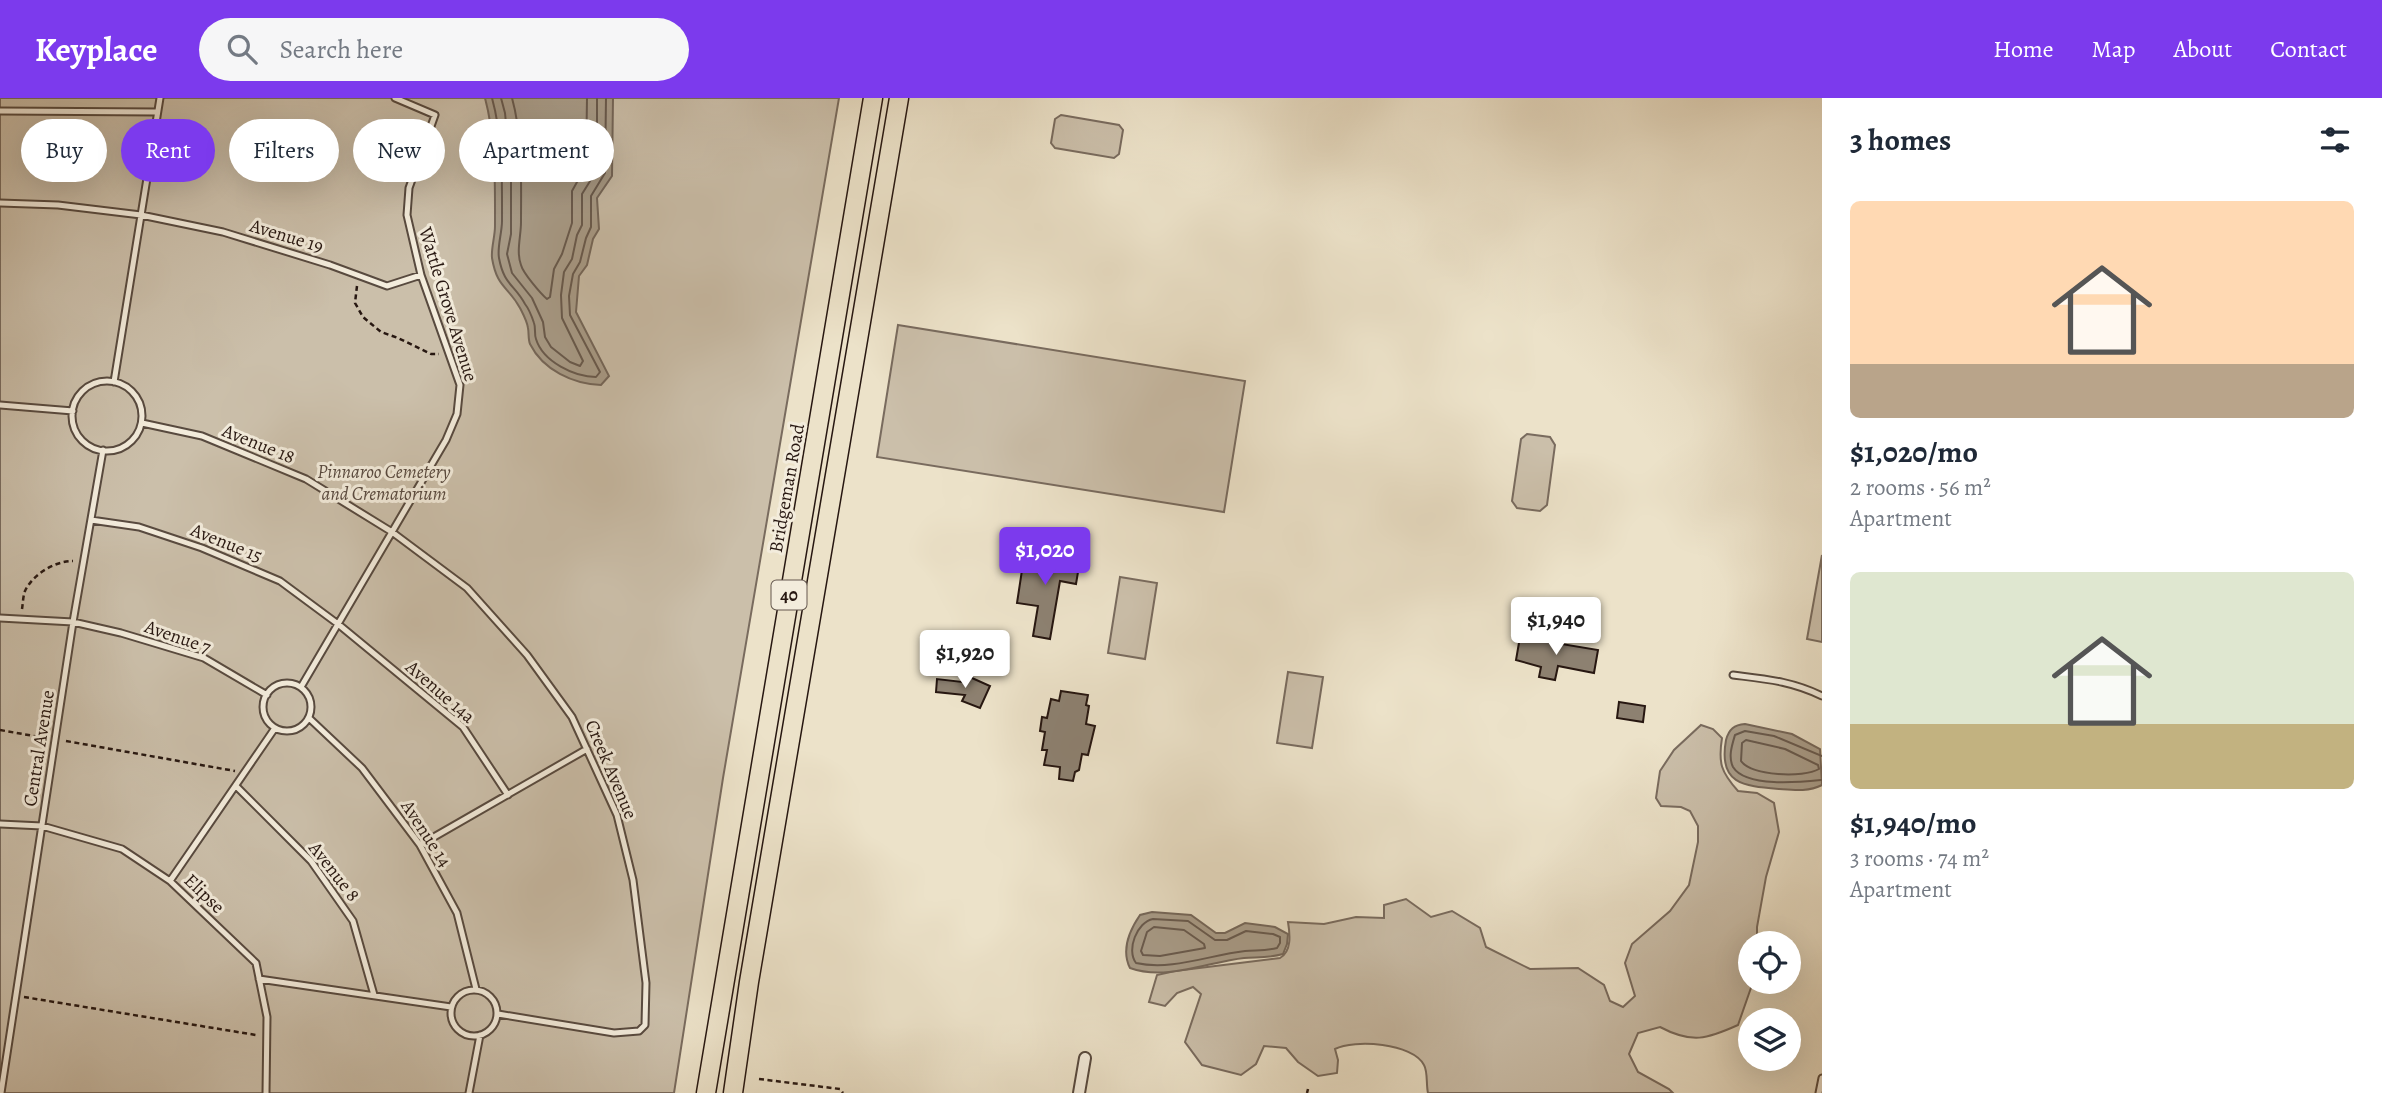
<!DOCTYPE html>
<meta charset="utf-8">
<style>
:root{--surface:#fff;--page:#f6f6f7;--text:#1f2937;--muted:#747a83;--accent:#7c3aed}
body{margin:0;font-family:Alegreya,serif;background:var(--page);color:var(--text);height:100vh;display:flex;flex-direction:column;font-size:26px;white-space:nowrap}
*{box-sizing:border-box;margin:0}
p{font-size:23px;color:var(--muted)}
.icon{flex:none;width:38px;height:38px;fill:none;stroke:currentColor;stroke-width:2;stroke-linecap:round;stroke-linejoin:round}
.map{position:relative;flex:1;overflow:hidden}
.sheet{display:flex;flex-direction:column;background:var(--surface);width:560px}
.sheet>*{flex:none}
.top-card{position:absolute;left:21px;top:21px;width:665px;height:63px;display:flex;gap:14px}
.buttons{position:absolute;left:1738px;top:833px;display:grid;gap:14px}
.buttons a{display:grid;place-items:center;width:63px;height:63px;border-radius:50%;background:var(--surface);box-shadow:0 7px 28px #0002;font-size:35px}
.price{position:absolute;translate:-50% -60px;padding:0 16px;border-radius:7px;background:#fff;color:#222;font-size:23px;line-height:46px;filter:drop-shadow(0 2px 4px #0008)}
.price::after{content:'';position:absolute;left:50%;top:42px;width:21px;height:16px;margin-left:-10px;background:inherit;clip-path:polygon(0 0,100% 0,50% 100%)}
.price.active{background:var(--accent);color:#fff}
ul{padding:0;list-style:none}
li{display:grid;align-content:center;gap:14px;height:371px;padding:0 28px}
li span{display:grid;place-items:center;height:217px;border-radius:10px;color:#555}
li>.icon{margin-inline-start:auto}
span .icon{width:126px;height:126px;fill:#fffc;stroke-width:1}
li b{font-size:30px}
h2{display:flex;justify-content:space-between;align-items:center;height:84px;padding:0 28px;font-size:30px}
.chip{padding:0 24px;border-radius:32px;background:var(--surface);box-shadow:0 7px 28px #0002;font-size:24px;line-height:63px}
.chip.active{background:var(--accent);color:#fff}
header{display:flex;align-items:center;gap:42px;box-sizing:border-box;height:98px;padding:0 35px;background:var(--accent);color:#fff}
header strong{font-size:33px}
nav{display:flex;gap:38px;margin-inline-start:auto;font-size:24px}
.search{width:490px;height:63px;background:var(--page);display:flex;align-items:center;gap:18px;box-sizing:border-box;padding:0 24px;border-radius:38px;color:var(--muted);font-size:26px}
main{display:flex;flex:1;min-height:0}
.map>svg:first-child{display:block}
</style>
<header>
<strong>Keyplace</strong>
<div class="search"><svg class="icon" aria-label="search" viewBox="0 0 24 24"><circle cx="10" cy="10" r="6"/><path d="M15 15l6 6"/></svg>Search here</div>
<nav><a>Home</a><a>Map</a><a>About</a><a>Contact</a></nav>
</header>
<main>
<div class="map">
<svg width="1822" height="995" viewBox="0 0 1822 995">
<rect width="100%" height="100%" fill="#ece2c9"/>
<filter id="stains"><feTurbulence type="fractalNoise" baseFrequency=".00286" numOctaves="4"/><feColorMatrix values="0 0 0 0 .2 0 0 0 0 .09 0 0 0 0 .02 0 0 0 .5 -.17"/></filter>
<radialGradient id="worn" r=".72"><stop offset=".6" stop-color="#630" stop-opacity="0"/><stop offset="1" stop-color="#630" stop-opacity=".3"/></radialGradient>
<path fill="#cbbfaa" stroke="#796b5e" stroke-width="2" d="M0,0H839L723,680L674,995H0Z
M1061,17L1119,27L1123,32L1119,56L1114,60L1055,50L1051,45L1055,21Z
M898,227L1245,283L1224,414L877,359Z
M1527,336L1550,339L1555,347L1547,407L1540,413L1517,410L1512,403L1521,341Z
M1822,457V544L1807,541Z
M1120,479L1157,485L1145,561L1108,555Z
M1288,574L1323,579L1312,650L1277,645Z
M1701,627L1713,631L1722,640C1718,665 1721,674 1738,693L1757,695L1774,705L1779,734L1766,779L1757,829V845H1750V884H1753L1738,927C1707,941 1692,946 1660,929L1638,935L1629,956L1638,974L1669,991L1673,995H1428C1426,987 1428,974 1424,967C1413,945 1354,941 1335,951L1338,962L1337,975L1318,978L1298,964L1286,950L1264,948L1256,966L1241,977L1202,967L1185,944L1201,896L1193,889L1177,895L1165,908L1149,904L1157,877L1175,873L1280,860C1292,853 1290,836 1288,824L1324,826L1356,819L1384,820V807L1406,801L1431,819L1452,813L1480,830L1486,849L1530,871L1578,870L1604,887L1610,903L1623,909L1635,898L1625,865L1632,846L1670,813L1689,787L1698,744V728L1690,713L1681,709L1661,708L1656,700L1660,673L1674,652Z"/>
<path fill="#a99d8a" stroke="#75675a" stroke-width="2" d="M485,0H613L612,78L597,100L599,131L593,141L587,167L579,178L576,214L609,278L601,287C573,286 543,272 530,246C528,241 529,235 528,230C527,223 523,216 520,210C508,188 497,190 492,160C491,150 495,139 495,128C495,86 496,41 485,0Z
M1745,626L1792,636L1820,651L1822,687C1809,694 1793,692 1779,691C1743,688 1718,686 1726,642C1729,631 1734,627 1745,626Z
M1152,814L1191,817L1216,835H1225L1245,825L1275,829L1288,836L1287,846L1283,856C1269,860 1258,859 1244,860C1208,864 1166,883 1130,870C1121,852 1129,833 1140,817Z"/>
<g fill="none" stroke-linecap="round" stroke-linejoin="round">
<path stroke="#685a4e" stroke-width="2" d="M492,0C503,40 502,82 502,123C502,135 497,149 499,160C504,187 514,186 525,206C529,211 532,219 534,225C536,230 534,236 536,241C543,264 575,279 596,279L600,274L570,217L569,198L573,176L580,164L586,140L591,129V98L605,75L606,0
M501,0L505,15L511,76V136L507,156L512,175L532,200L543,224L545,239L551,249L570,264L580,268L583,263L562,220L561,197L564,174L572,161L577,137L582,127V96L597,72V0
M512,0C523,40 521,84 521,124C521,139 516,153 521,167C523,175 541,196 547,201L550,199L554,171L562,156L572,125V93L586,68L587,0
M1746,642L1785,651L1818,667L1819,671C1803,680 1752,678 1741,663L1742,645Z
M1822,658L1774,638L1745,633L1735,637C1732,647 1728,659 1733,669C1746,690 1802,684 1822,682
M1153,821L1188,823L1215,842H1227L1246,833L1273,836L1280,839V845L1277,850C1266,853 1256,852 1245,853C1209,857 1172,873 1136,865C1126,852 1137,824 1153,821Z
M1154,829L1184,832L1204,846L1205,850L1160,858L1143,857L1141,853L1147,834Z"/>
</g>
<path fill="#8d8171" stroke="#271711" stroke-width="2" d="M1052,446L1067,449L1065,466L1079,468L1076,486L1060,483L1050,541L1033,538L1038,508L1017,505L1024,459L1049,463Z
M1520,539L1598,552L1594,575L1558,568L1555,582L1539,579L1541,569L1516,562Z
M963,576L990,588L980,610L962,603L965,597L936,594L937,581L962,584Z
M1061,593L1088,597L1086,607L1089,608L1086,626L1095,628L1088,657L1082,656L1079,672L1075,674L1073,683L1059,681L1060,669L1044,667L1047,652H1042L1045,634L1040,633L1042,619L1047,620L1051,601L1059,603Z
M1619,604L1645,608L1643,624L1617,620Z"/>
<g fill="none" stroke-linecap="round" stroke-linejoin="round">
<defs>
<path id="service" d="M0,13L157,14
M0,105L58,107L141,117L223,134L330,167L387,188L421,177
M72 318a35 35 0 1 1 70 0a35 35 0 1 1-70 0Z
M114,284L160,0
M0,307L73,313
M142,325L202,338L306,381L392,434L467,490L527,557L572,619L617,717L633,782L646,885L645,927L639,933L614,935L498,916
M91,422L139,429L202,450L280,483L338,526L463,629L508,697
M0,520L73,524L121,535L204,560L267,597
M1733,577C1765,581 1792,583 1822,598
M263 609a24 24 0 1 1 48 0a24 24 0 1 1-48 0Z
M301,589L446,342L457,316L460,287L421,177L407,117L409,90L435,17L395,0
M309,620L362,670L420,747L457,815L476,891
M236,688L311,763L353,823L374,897
M0,726L42,728L122,751L170,783L256,865L267,919L266,995
M420,747L587,651
M170,783L275,630
M259,881L451,909
M451 915a23 23 0 1 1 46 0a23 23 0 1 1-46 0Z
M1,995L73,524L103,352
M469,995L480,937
M1819,995L1822,980"/>
<path id="minor" d="M1079,995L1085,960"/>
<path id="primary" d="M706,995L873,0
M733,995L749,884L899,0"/>
</defs>
<use href="#service" stroke="#584a3f" stroke-width="9"/>
<use href="#minor" stroke="#584a3f" stroke-width="14"/>
<use href="#primary" stroke="#271711" stroke-width="21"/>
<path stroke="#271711" stroke-width="2.5" stroke-dasharray="5 3.5" stroke-linecap="butt" d="M357,188L355,205L363,219L381,234L398,240L431,256H439
M22,511C23,505 23,498 25,493C33,476 55,463 73,463
M0,632L45,640
M66,643L235,673
M24,899L256,937
M759,981L840,991L843,995
M1307,995L1308,991"/>
<use href="#service" stroke="#f3ecdc" stroke-width="5"/>
<use href="#minor" stroke="#f3ecdc" stroke-width="10"/>
<use href="#primary" stroke="#ece2c9" stroke-width="18"/>
</g>
<g text-anchor="middle" stroke-width="6" stroke-linejoin="round" paint-order="stroke">
<rect fill="#f3ecdc" stroke="#64574e" stroke-width="2" x="771.5" y="482.5" width="35" height="29" rx="5"/>
<g font-size="18" font-weight="bold" fill="#271711">
<text x="789" y="503">40</text>
</g>
<g font-size="19" fill="#271711" stroke="#f3ecdc">
<text transform="translate(287 137) rotate(17)" y="7">Avenue 19</text>
<text transform="translate(449 206) rotate(73)" y="7">Wattle Grove Avenue</text>
<text transform="translate(259 345) rotate(22)" y="7">Avenue 18</text>
<text transform="translate(786 390) rotate(-80)" y="7">Bridgeman Road</text>
<text transform="translate(227 444) rotate(22)" y="7">Avenue 15</text>
<text transform="translate(178 538) rotate(19)" y="7">Avenue 7</text>
<text transform="translate(441 593) rotate(41)" y="7">Avenue 14a</text>
<text transform="translate(38 650) rotate(-81)" y="7">Central Avenue</text>
<text transform="translate(612 671) rotate(67)" y="7">Creek Avenue</text>
<text transform="translate(427 735) rotate(57)" y="7">Avenue 14</text>
<text transform="translate(335 773) rotate(52)" y="7">Avenue 8</text>
<text transform="translate(205 795) rotate(44)" y="7">Elipse</text>
</g>
<g font-size="19" font-style="italic" fill="#58493f" stroke="#f3ecdc">
<text x="384" y="380">Pinnaroo Cemetery<tspan x="384" dy="22">and Crematorium</tspan></text>
</g>
</g>
<rect width="100%" height="100%" filter="url(#stains)"/>
<rect width="100%" height="100%" fill="url(#worn)"/>
</svg>
<div class="buttons">
<a><svg class="icon" aria-label="locate" viewBox="0 0 24 24"><circle cx="12" cy="12" r="6"/><path d="M12 2v4M12 18v4M2 12h4M18 12h4"/></svg></a>
<a><svg class="icon" aria-label="layers" viewBox="0 0 24 24"><path d="M12 4l9 5-9 5-9-5zM3 14l9 5 9-5"/></svg></a>
</div>
<b class="price active" style="left:1045px;top:489px">$1,020</b>
<b class="price" style="left:1556px;top:559px">$1,940</b>
<b class="price" style="left:965px;top:592px">$1,920</b>
<div class="top-card">
<a class="chip">Buy</a>
<a class="chip active">Rent</a>
<a class="chip">Filters</a>
<a class="chip">New</a>
<a class="chip">Apartment</a>
</div>
</div>
<section class="sheet">
<h2>3 homes<svg class="icon" aria-label="filters" viewBox="0 0 24 24"><path d="M4 7h16M4 17h16"/><circle cx="9" cy="7" r="2"/><circle cx="15" cy="17" r="2"/></svg></h2>
<ul>
<li><span style="background:linear-gradient(#ffd9b3 75%,#b9a48a 0)"><svg class="icon" aria-label="home" viewBox="0 0 24 24"><path d="M3 11l9-7 9 7M6 9v11h12V9"/></svg></span><div><b>$1,020/mo</b><p>2 rooms · 56 m²</p><p>Apartment</p></div></li>
<li><span style="background:linear-gradient(#dfe7d0 70%,#c2b280 0)"><svg class="icon" aria-label="home" viewBox="0 0 24 24"><path d="M3 11l9-7 9 7M6 9v11h12V9"/></svg></span><div><b>$1,940/mo</b><p>3 rooms · 74 m²</p><p>Apartment</p></div></li>
</ul>
</section>
</main>
